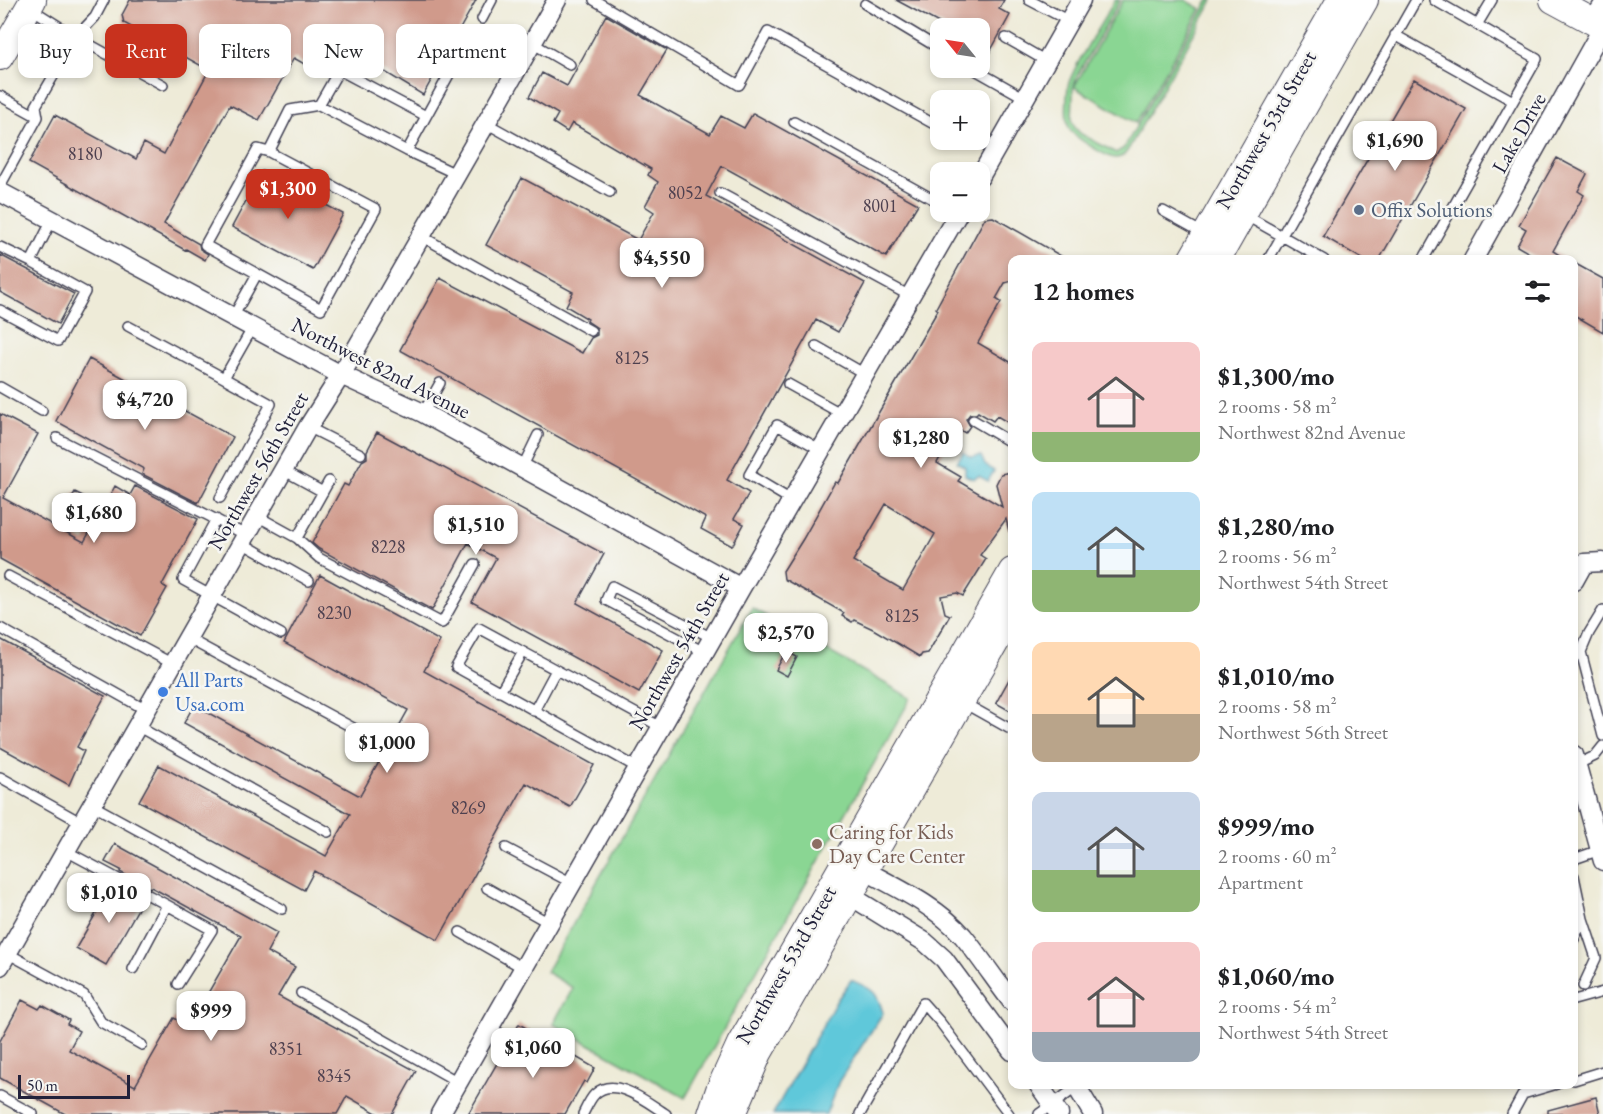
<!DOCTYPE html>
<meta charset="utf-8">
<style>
:root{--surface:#fff;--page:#f6f6f6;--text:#202124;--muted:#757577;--accent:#c8321e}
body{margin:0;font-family:"EB Garamond",serif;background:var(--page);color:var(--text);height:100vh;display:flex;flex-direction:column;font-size:22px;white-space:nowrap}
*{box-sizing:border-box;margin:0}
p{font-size:20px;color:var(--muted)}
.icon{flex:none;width:33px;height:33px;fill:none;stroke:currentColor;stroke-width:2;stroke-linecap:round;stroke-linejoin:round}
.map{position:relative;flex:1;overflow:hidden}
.side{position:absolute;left:1008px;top:255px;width:570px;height:834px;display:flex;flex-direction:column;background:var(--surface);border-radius:12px;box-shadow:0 3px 9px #0003}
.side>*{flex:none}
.banner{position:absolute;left:18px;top:24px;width:570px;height:54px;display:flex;gap:12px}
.needle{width:39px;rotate:300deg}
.buttons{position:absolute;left:930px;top:18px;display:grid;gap:12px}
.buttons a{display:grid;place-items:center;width:60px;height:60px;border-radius:12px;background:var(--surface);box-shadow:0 3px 9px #0003;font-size:30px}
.scale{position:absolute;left:18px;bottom:15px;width:112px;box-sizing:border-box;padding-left:6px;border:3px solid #22223b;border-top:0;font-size:16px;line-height:21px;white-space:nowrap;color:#22223b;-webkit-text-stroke:4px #f6f6f2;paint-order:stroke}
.price{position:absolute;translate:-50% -51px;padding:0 14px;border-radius:12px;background:#fff;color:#222;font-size:20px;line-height:39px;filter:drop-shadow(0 2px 3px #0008)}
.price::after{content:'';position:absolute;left:50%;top:36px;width:18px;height:14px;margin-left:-9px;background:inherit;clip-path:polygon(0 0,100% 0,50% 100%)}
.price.active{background:var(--accent);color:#fff}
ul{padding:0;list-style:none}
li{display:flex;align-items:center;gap:18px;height:150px;padding:0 24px}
li span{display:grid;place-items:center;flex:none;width:168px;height:120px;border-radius:12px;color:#555}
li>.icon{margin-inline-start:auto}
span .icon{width:72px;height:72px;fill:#fffc;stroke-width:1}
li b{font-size:26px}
h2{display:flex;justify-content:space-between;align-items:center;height:72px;padding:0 24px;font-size:26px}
.tag{padding:0 21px;border-radius:12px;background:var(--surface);box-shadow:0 3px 9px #0003;font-size:21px;line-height:54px}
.tag.active{background:var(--accent);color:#fff}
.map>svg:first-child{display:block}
</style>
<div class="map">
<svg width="1603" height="1114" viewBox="0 0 1603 1114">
<rect width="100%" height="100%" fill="#f6f6f2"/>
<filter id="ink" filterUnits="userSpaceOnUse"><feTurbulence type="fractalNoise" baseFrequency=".0167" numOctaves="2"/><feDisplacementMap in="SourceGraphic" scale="12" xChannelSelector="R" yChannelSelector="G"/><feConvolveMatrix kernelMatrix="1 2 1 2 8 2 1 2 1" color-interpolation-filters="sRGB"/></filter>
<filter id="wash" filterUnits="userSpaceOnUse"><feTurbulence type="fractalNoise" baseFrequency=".008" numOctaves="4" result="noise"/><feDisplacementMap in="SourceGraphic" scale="24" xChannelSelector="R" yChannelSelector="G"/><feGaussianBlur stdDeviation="1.35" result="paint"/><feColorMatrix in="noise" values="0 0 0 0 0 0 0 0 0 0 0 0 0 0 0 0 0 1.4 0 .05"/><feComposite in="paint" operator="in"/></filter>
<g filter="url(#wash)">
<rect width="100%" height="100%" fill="#eeebd8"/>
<path fill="#8ad693" stroke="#567c67" stroke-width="1.5" d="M1115,0H1120L1077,76L1073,89L1072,121L1075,128L1081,134L1116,153L1124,148L1209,0H1213L1129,148C1126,153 1123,158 1115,158C1106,157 1072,136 1069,128C1064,117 1067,97 1068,86C1071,69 1105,18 1115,0Z
M1123,0H1186L1201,9L1136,123L1074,87Z
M752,608L911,698L685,1098L553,1024L573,988L546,972Z"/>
<path fill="#5fc8da" stroke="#40758a" stroke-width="1.5" d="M963,452L971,457L981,456L985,465L994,471L988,481L979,476L973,479L965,475V467L957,462Z
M851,980C872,989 877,990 883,1013L839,1081L826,1114H773L837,1000Z"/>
<g id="blocks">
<path fill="#d09a8b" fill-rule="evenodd" d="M130,0H476L423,95L367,61L361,73L337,60L327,77L294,58L259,120L230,105L164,224L199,244L200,249L208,254L205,260L186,249L185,250L29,163L55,115L136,159L144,143L164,154L209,70L124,23L122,15Z
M896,0H1004L999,9L1010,15L990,52L980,46V28H948Z
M606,15L667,50L640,95L710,134L721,116L744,128L753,113L918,204L886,257L722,166L706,196L865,283L838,332L816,320L727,480L749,493L734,519L744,524L732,546L701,529L706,518L400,350L440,278L582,353L591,338L597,335V328L587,321L588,319L566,306L573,292L486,245L522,178L638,240L654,212L645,206L658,182L648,175L651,169L572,123L567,132L553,123L558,114L529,97L542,73L567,86Z
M1414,79L1466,109L1379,260H1364L1323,236Z
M1557,158L1587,174L1578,191L1584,195L1553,251L1567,260H1541L1517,246L1526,229L1519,225Z
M262,171L343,214L313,270L232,227Z
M993,217L1068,260H1012V281L1005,283L996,299L1001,302L978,343L1012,363V425L997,416L993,421L978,412L976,414H970L966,419L970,426L965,433L957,428L937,463L961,477L958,481L1002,507L996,484L1001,474L1012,472V530L1009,531L1006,519L980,555L986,559L963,596L957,593L941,596L945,613L950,615L928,653L922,654L920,657L873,629L854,620L852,622L842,616L844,613L784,579L783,571L803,539L835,482L838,483L938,310L936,308L985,218ZM886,504L935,534L903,590L853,561Z
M0,255L74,294L58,324L0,292Z
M1574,263L1603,279V332L1574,315Z
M89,359L233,437L198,503L142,474L144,469L56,421Z
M0,414L38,434L3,498L84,542L98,517L69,502L75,492L104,507L115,486L130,495L135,486L198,519L162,585L167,588L140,636L0,559Z
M377,432L604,554L577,603L663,650L639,693L472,602L496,558L468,543L432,610L319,549L312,543L344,484L348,486L362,461L367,458V451Z
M320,575L440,641L424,671L594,765L570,807L526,783L438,940L314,871L304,890L139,801L159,765L326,856L350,814L184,723L194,705L360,796L408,710L284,643Z
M0,639L105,696L77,747L84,751L69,785L0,747Z
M786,651L797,657L787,676L776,670Z
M1012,674V712L996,703Z
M115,844L277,933L267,952L295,967L278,996L416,1071L392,1114H378L347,1096L337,1114H65L0,1078V1041L22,1000L39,1009L42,1005L69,1020L67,1024L79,1031L69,1050L135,1086L174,1018L189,1026L241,936L151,887L150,888L120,872L121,870L105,862Z
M113,884L143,900L106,965L76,948Z
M519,1024L595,1068L587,1083L584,1081L565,1114H468L507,1046H514L517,1043V1037L514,1034Z
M1596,1097L1600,1114H1548V1110Z"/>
</g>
</g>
<g filter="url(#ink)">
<use href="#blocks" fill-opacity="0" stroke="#414053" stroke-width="1.5"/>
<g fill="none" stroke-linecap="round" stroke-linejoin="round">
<defs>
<path id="lane" d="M104,0L95,17L76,37L163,85
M594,0L739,85L768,32L932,123
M1029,0L1069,21
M865,4L940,49
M30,8L76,37L36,106L38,117
M482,19L492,0
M1477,25L1492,0
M1395,35L1513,101
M1006,38L1046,61
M532,43L570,65
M972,68L1025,98
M0,96L38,117L0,186
M794,122L940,203
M486,123L610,192
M407,151L319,105L339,70L426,116
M269,152L258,149L205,245L321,309L376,209L269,152L290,110L319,105
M456,174L407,151L468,40
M720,193L910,296
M1163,211L1203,233
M1245,215L1324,260
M421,236L591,331
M0,247L31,262L52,220
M1268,260L1416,0
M1423,260L1537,59L1434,0
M0,310L58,341L85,292L31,262
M233,317L257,274
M128,326L224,378L253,327
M816,346L865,374
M788,384L842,414
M0,387L42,411
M423,413L440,383
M973,420L1012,443
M308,427L361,454
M57,438L246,535
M522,468L538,435
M283,470L323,492
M220,498L271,404L224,378
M791,500L749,475L777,425L821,450
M257,516L297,538L329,481
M216,519L183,580L281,634
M297,538L319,558L442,623L475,564
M242,543L309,581
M8,576L173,664
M1603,610L1589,633L1581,652L1603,736
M0,628L146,710
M187,638L357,730
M704,652L606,600L612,586L712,638
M500,692L523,652
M962,702L1012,730
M534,711L556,670
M137,726L328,832
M1576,765L1595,756L1603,746
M638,768L456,667L479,628L661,727
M0,777L82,823
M92,805L282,909
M506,848L572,883
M66,851L167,905L133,969
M1574,859L1600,850
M1574,876L1583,919
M487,888L549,923
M167,905L212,930L178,984
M460,932L523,968
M1574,939L1583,919L1596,958L1583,986
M7,953L84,995L101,1022L142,1045
M301,993L458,1082
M1574,1000L1603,992
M490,1027L511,1040
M1574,1080L1603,1071
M0,1096L33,1114
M583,1114C586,1108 590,1099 595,1094C615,1075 648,1103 666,1114
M860,1114L923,1003L940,1022L1009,1114
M1039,1114L1077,1087
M1512,1114L1523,1094L1557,1084"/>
<path id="street" d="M1593,21L1603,5
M980,177L1081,0
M0,192L341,375L423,413L741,588
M1473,260L1603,27
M1584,563L1603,562
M1574,581L1584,563
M1574,755L1603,861
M855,865C892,886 935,904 963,936C980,957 996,981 1012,1002
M841,890L925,942L944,959L1012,1051
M0,966L308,427L341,375L557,0
M1038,1084L1059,1114
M1075,1084L1093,1114
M440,1114L741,588L959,212"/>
<path id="secondary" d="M1553,0L1603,27
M0,57L33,0
M1191,260L1340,0
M1217,260L1365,0
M711,1114L719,1090L740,1044L1012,571
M733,1114L759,1053L1012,614"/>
</defs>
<use href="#lane" stroke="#414053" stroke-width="12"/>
<use href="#street" stroke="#414053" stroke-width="21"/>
<use href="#secondary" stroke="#414053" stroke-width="28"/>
<use href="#lane" stroke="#fff" stroke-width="9"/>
<use href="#street" stroke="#fff" stroke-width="18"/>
<use href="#secondary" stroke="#fff" stroke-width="26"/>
</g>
</g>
<circle fill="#5c6f8a" stroke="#f6f6f2" stroke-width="2" cx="1359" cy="210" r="6"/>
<circle fill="#3f7fe0" stroke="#f6f6f2" stroke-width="2" cx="163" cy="692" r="6"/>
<circle fill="#8d6e63" stroke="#f6f6f2" stroke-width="2" cx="817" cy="844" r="6"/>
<g text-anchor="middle" stroke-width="5" stroke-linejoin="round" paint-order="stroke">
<g font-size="18" fill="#4e404f">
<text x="85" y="160">8180</text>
<text x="685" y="199">8052</text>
<text x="880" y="212">8001</text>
<text x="632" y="364">8125</text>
<text x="388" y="553">8228</text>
<text x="334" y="619">8230</text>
<text x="902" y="622">8125</text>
<text x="468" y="814">8269</text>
<text x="286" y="1055">8351</text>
<text x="334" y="1082">8345</text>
</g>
<g font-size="21" fill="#22223b" stroke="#f6f6f2">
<text transform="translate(1266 130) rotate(-60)" y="7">Northwest 53rd Street</text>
<text transform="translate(1519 133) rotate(-61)" y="7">Lake Drive</text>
<text transform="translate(381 368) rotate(27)" y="7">Northwest 82nd Avenue</text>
<text transform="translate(258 471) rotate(-60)" y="7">Northwest 56th Street</text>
<text transform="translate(679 651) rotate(-60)" y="7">Northwest 54th Street</text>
<text transform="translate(786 965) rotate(-60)" y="7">Northwest 53rd Street</text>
</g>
<g font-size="21" fill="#4e5e75" stroke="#f6f6f2" text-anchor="start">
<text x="1371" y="217">Offix Solutions</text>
</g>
<g font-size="21" fill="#366cbe" stroke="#f6f6f2" text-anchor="start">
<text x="175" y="687">All Parts<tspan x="175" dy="24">Usa.com</tspan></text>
</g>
<g font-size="21" fill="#785e54" stroke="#f6f6f2" text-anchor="start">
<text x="829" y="839">Caring for Kids<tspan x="829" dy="24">Day Care Center</tspan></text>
</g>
</g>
</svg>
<div class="buttons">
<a><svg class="needle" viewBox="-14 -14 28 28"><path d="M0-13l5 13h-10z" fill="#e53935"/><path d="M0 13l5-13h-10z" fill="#757577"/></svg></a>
<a>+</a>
<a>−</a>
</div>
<div class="scale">50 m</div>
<b class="price" style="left:1395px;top:172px">$1,690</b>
<b class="price active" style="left:288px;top:220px">$1,300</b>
<b class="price" style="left:662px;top:289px">$4,550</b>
<b class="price" style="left:145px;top:431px">$4,720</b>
<b class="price" style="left:921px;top:469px">$1,280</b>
<b class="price" style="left:94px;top:544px">$1,680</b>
<b class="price" style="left:476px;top:556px">$1,510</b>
<b class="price" style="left:786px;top:664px">$2,570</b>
<b class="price" style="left:387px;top:774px">$1,000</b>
<b class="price" style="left:109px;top:924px">$1,010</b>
<b class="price" style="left:211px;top:1042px">$999</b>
<b class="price" style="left:533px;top:1079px">$1,060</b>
<div class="banner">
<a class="tag">Buy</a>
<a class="tag active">Rent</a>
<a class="tag">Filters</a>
<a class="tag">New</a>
<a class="tag">Apartment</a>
</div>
<section class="side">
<h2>12 homes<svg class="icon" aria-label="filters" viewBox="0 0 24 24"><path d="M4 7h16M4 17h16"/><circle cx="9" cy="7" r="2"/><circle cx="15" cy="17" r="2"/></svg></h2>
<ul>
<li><span style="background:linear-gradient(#f6c9c9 75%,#8fb573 0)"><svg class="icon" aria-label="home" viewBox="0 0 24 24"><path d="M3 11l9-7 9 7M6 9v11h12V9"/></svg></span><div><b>$1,300/mo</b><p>2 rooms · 58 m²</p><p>Northwest 82nd Avenue</p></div></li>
<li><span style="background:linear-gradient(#bfe0f5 65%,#8fb573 0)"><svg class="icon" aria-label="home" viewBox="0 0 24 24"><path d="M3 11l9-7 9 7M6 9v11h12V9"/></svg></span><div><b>$1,280/mo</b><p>2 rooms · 56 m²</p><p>Northwest 54th Street</p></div></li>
<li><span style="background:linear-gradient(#ffd9b3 60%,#b9a48a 0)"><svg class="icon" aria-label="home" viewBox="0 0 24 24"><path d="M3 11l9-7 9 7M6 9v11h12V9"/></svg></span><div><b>$1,010/mo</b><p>2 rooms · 58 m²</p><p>Northwest 56th Street</p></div></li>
<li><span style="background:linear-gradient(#c9d6e8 65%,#8fb573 0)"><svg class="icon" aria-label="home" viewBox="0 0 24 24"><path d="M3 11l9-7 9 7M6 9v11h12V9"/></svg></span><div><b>$999/mo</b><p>2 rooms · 60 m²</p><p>Apartment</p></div></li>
<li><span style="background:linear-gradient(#f6c9c9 75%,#9aa5b1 0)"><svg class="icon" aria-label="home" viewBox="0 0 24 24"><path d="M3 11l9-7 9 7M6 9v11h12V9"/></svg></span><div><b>$1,060/mo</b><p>2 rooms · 54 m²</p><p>Northwest 54th Street</p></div></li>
</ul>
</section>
</div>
